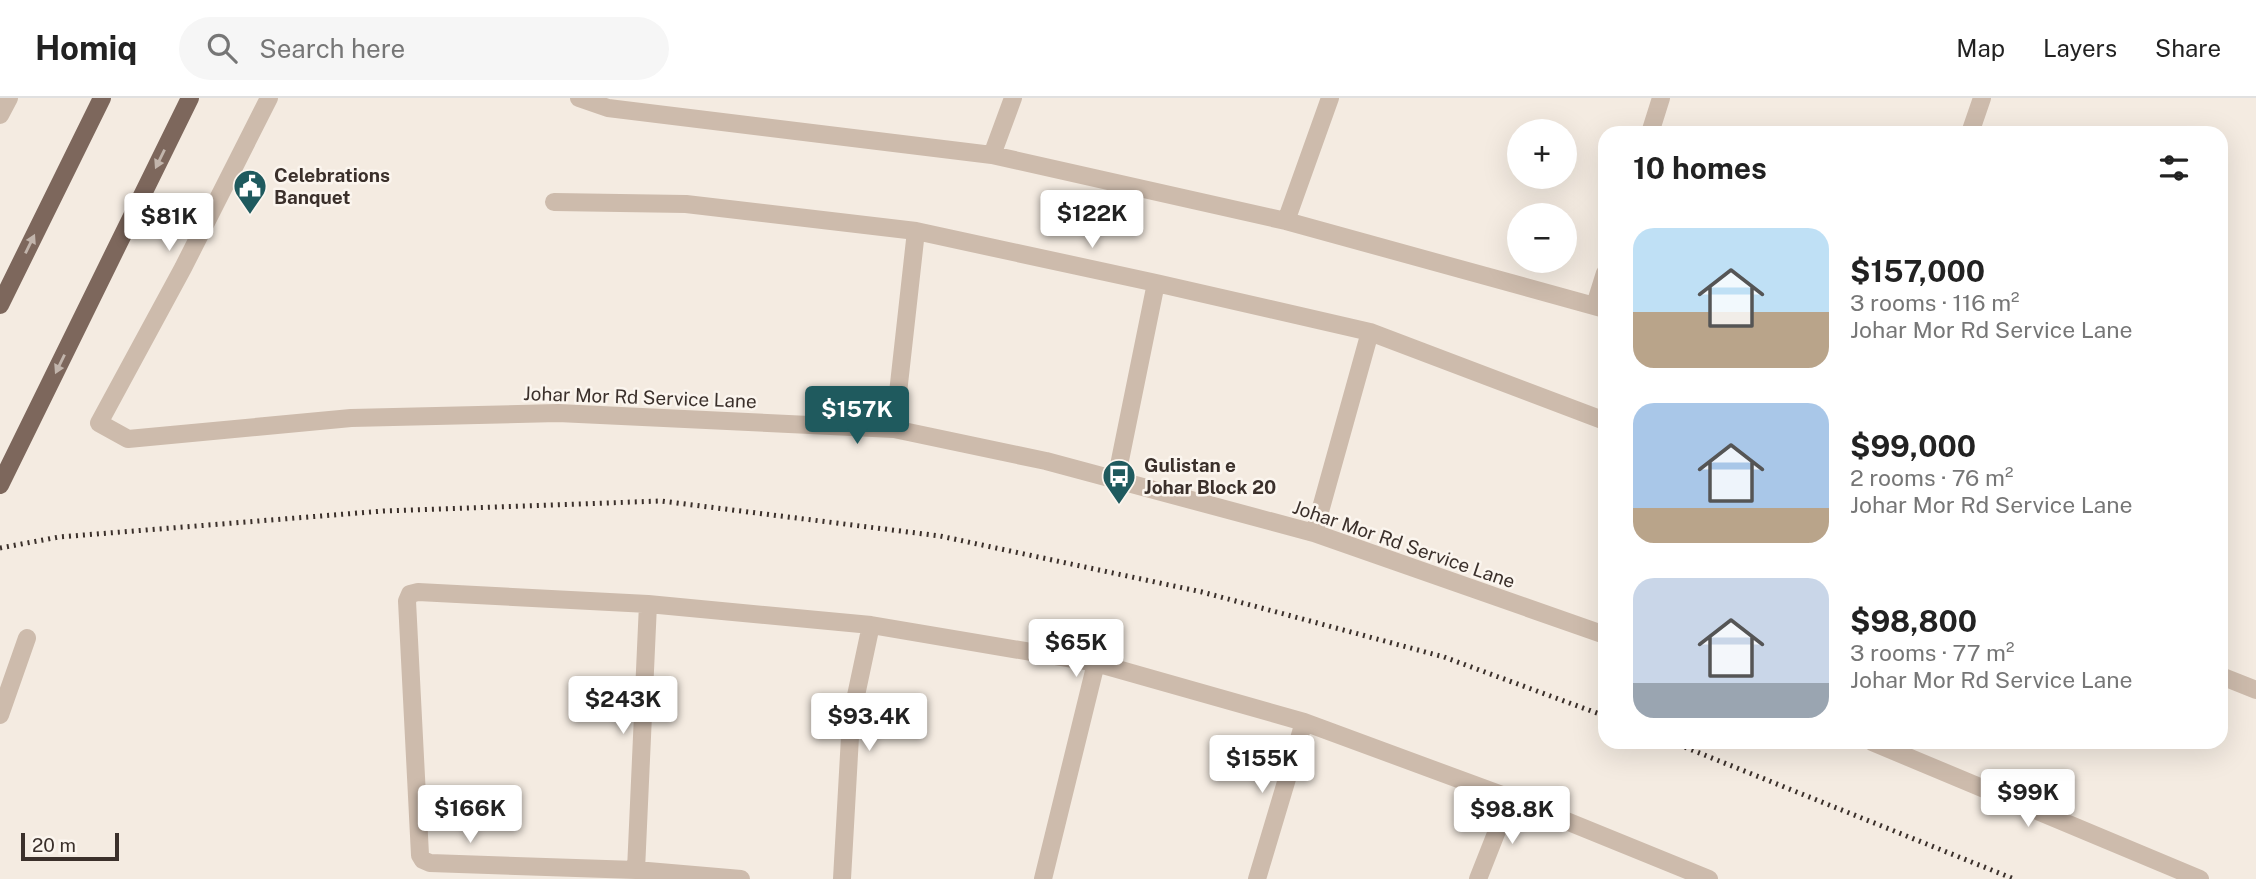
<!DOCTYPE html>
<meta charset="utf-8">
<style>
:root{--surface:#fff;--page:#f6f6f6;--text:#222;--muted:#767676;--line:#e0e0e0;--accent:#1f5a5e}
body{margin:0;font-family:"Public Sans",sans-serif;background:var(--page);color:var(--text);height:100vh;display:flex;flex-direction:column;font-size:26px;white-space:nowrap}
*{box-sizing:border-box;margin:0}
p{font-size:23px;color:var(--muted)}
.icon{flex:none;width:38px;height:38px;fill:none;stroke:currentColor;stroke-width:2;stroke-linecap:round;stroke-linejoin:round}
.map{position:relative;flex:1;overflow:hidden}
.details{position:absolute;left:1598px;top:28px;width:630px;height:623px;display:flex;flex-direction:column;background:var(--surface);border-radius:21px;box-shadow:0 7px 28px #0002}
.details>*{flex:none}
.fabs{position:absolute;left:1507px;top:21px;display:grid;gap:14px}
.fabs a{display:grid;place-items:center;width:70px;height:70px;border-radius:50%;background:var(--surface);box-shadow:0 7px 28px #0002;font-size:35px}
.scale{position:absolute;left:21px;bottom:18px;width:98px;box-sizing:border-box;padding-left:7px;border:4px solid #3b302b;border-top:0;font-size:19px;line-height:24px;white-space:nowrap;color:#3b302b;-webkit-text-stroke:5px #fbf5ee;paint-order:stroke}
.price{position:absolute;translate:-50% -60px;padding:0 16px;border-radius:7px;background:#fff;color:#222;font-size:23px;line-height:46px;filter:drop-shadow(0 2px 4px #0008)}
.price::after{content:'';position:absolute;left:50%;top:42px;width:21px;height:16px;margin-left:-10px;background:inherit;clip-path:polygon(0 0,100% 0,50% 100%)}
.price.selected{background:var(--accent);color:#fff}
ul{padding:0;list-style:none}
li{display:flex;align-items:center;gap:21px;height:175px;padding:0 35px}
li span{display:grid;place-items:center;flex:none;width:196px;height:140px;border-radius:21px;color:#555}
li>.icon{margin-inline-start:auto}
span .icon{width:84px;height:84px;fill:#fffc;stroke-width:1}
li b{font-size:30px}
h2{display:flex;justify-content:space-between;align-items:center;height:84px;padding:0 35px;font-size:30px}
header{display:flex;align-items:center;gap:42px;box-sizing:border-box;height:98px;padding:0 35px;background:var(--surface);border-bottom:2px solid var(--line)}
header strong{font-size:33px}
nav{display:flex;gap:38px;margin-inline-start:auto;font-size:24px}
.search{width:490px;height:63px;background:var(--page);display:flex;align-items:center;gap:18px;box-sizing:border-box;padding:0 24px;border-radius:38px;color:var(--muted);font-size:26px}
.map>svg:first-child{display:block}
</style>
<header>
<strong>Homiq</strong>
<div class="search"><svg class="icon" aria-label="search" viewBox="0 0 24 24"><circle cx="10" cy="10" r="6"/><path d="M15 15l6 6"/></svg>Search here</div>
<nav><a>Map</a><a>Layers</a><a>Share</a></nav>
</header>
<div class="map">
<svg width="2256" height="781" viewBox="0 0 2256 781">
<rect width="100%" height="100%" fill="#f4ebe1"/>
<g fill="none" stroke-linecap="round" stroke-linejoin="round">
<path stroke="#cdbbac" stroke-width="18" d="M269,0L183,170L99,325L128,341L351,320L558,315L894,331L1046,363L1314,435L1605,537
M579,0L608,10L992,57L1286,123L1605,211
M0,17L9,0
M1650,35L1661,0
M1970,35L1982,0
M992,57L1013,0
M554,104L686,106L916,133L1156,185L1370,234L1605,323
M1286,123L1330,0
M1595,207L1605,175
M894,331L916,133
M1116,382L1156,185
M1314,435L1370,234
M2221,578L2256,592
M0,617L27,540
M1872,644L2200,781
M636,772L648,506
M741,781L636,772L430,765L423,762L420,757L407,503L410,496L418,494L648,506L871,527L1096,565L1304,624L1510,700L1709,781
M842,781L851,621L871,527
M1043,781L1096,565
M1257,781L1304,624
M1478,781L1510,700"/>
<path stroke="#7d675c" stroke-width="18" d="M0,207L102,0
M0,387L190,0"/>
<path stroke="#3b302b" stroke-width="5" stroke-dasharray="2 5" stroke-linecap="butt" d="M0,450L59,439L383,413L661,403L940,438L1202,494L1444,559L1605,618
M1672,644L2014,781"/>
</g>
<defs><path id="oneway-solid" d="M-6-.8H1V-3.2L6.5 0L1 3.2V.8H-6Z" transform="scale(1.75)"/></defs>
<g fill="#c2b5ac">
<use href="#oneway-solid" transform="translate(160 61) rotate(116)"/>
<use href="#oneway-solid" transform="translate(30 146) rotate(-64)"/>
<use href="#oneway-solid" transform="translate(60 266) rotate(116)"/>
</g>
<defs>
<symbol id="civic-pin" viewBox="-11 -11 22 30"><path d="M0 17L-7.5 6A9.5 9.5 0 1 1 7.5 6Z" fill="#1f5a5e" stroke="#fbf5ee"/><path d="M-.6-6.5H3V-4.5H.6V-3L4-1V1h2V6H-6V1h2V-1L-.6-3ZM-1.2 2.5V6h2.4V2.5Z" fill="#fff"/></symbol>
<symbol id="bus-pin" viewBox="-11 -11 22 30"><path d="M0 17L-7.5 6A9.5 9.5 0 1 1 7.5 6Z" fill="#1f5a5e" stroke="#fbf5ee"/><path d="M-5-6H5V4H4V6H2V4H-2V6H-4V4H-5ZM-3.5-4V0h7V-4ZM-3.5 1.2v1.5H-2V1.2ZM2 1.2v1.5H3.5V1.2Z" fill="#fff"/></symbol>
</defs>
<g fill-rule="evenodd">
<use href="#civic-pin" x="231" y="69" width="38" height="52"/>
<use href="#bus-pin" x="1100" y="359" width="38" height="52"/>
</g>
<g text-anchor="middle" stroke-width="5" stroke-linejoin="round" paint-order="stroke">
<g font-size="19" font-weight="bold" fill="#3b302b" stroke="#fbf5ee" text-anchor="start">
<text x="274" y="84">Celebrations<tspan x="274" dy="22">Banquet</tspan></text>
<text x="1144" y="374">Gulistan e<tspan x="1144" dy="22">Johar Block 20</tspan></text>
</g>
<g font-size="19" fill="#3b302b" stroke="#fbf5ee">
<text transform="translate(640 299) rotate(2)" y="7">Johar Mor Rd Service Lane</text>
<text transform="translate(1404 446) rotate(19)" y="7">Johar Mor Rd Service Lane</text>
</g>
</g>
</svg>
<div class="fabs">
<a>+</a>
<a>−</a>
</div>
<div class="scale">20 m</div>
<b class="price" style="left:1092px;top:152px">$122K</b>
<b class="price" style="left:169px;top:155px">$81K</b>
<b class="price selected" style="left:857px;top:348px">$157K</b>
<b class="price" style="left:1076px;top:581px">$65K</b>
<b class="price" style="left:623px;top:638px">$243K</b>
<b class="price" style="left:869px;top:655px">$93.4K</b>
<b class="price" style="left:1262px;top:697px">$155K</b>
<b class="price" style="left:2028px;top:731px">$99K</b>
<b class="price" style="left:470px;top:747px">$166K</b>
<b class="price" style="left:1512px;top:748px">$98.8K</b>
<section class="details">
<h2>10 homes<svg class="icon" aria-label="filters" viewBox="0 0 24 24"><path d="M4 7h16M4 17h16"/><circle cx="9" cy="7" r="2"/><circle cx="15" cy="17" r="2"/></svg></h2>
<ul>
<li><span style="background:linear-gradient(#bfe0f5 60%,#b9a48a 0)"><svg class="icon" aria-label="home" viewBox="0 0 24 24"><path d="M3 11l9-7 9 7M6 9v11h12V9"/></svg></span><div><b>$157,000</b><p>3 rooms · 116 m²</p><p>Johar Mor Rd Service Lane</p></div></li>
<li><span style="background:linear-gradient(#a9c7e8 75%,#b9a48a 0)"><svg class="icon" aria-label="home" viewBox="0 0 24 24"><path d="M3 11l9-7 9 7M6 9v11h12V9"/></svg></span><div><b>$99,000</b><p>2 rooms · 76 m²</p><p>Johar Mor Rd Service Lane</p></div></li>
<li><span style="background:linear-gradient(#c9d6e8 75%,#9aa5b1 0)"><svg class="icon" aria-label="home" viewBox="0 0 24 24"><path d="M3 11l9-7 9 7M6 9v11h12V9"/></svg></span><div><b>$98,800</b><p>3 rooms · 77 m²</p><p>Johar Mor Rd Service Lane</p></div></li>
</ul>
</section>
</div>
